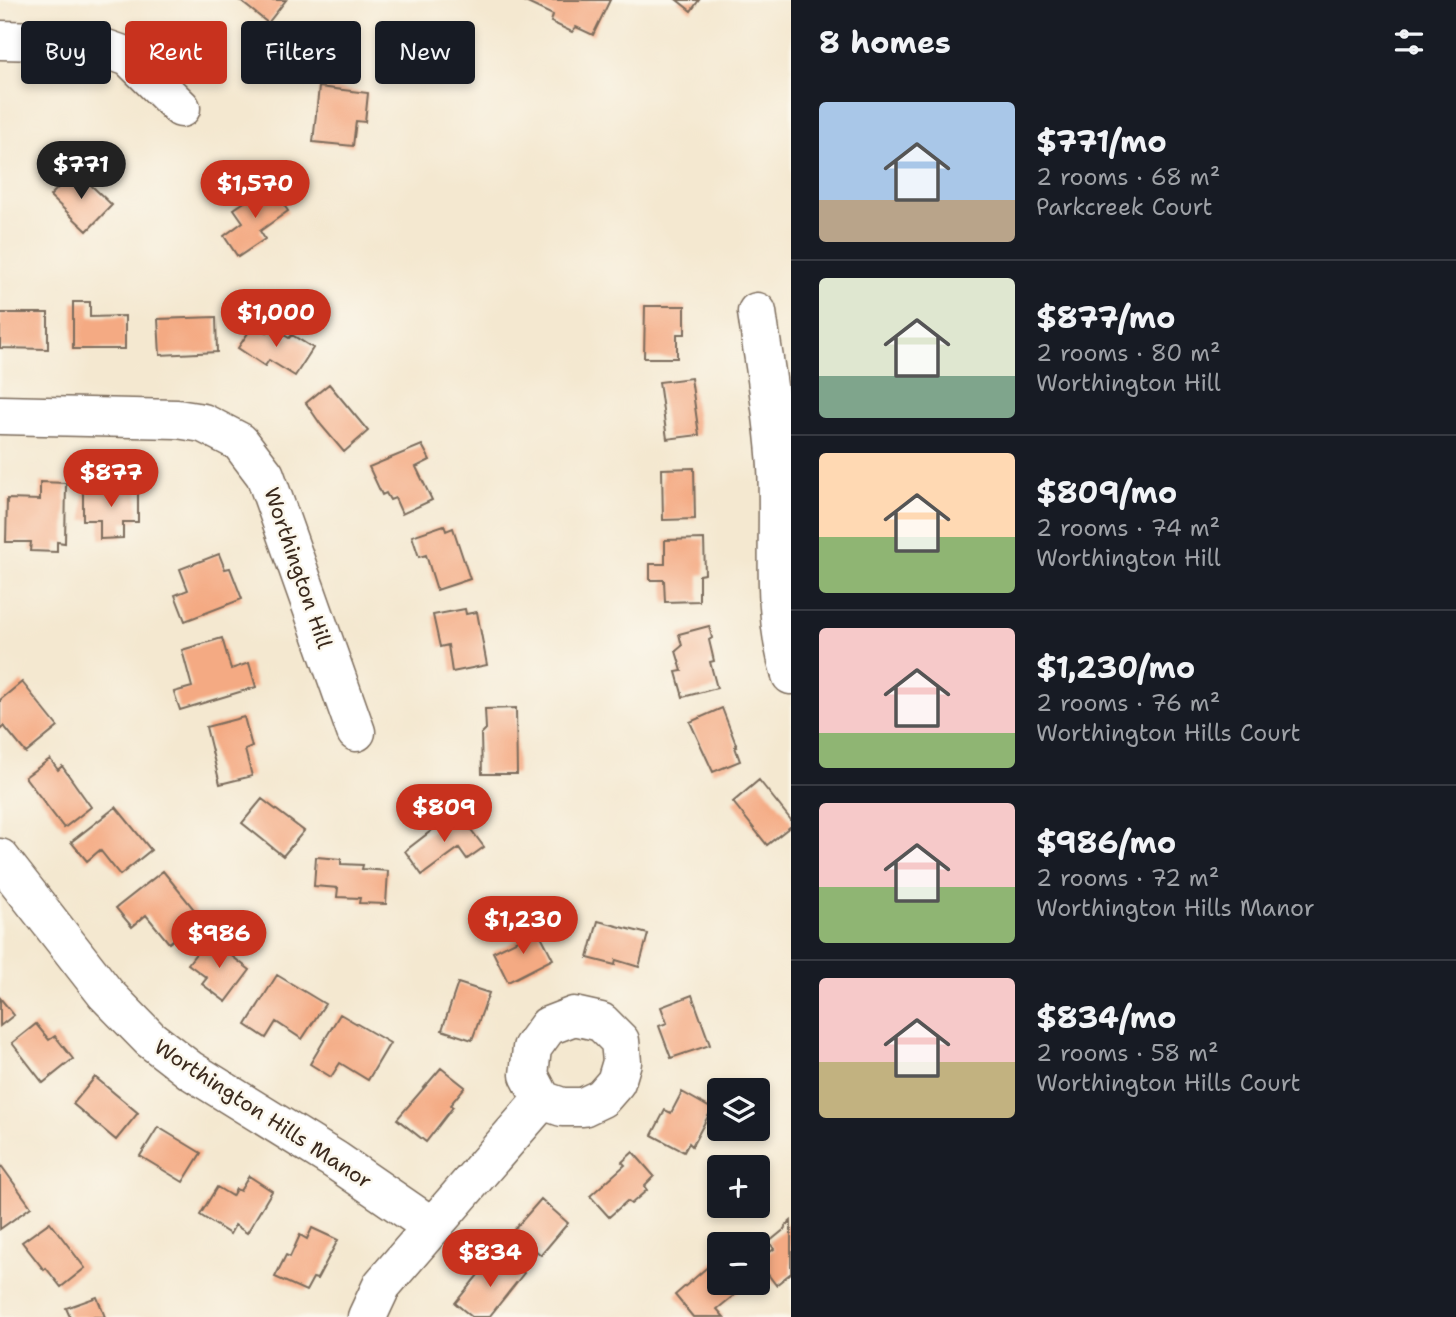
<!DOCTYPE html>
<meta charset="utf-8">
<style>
:root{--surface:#171b24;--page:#20242c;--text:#f1f3f6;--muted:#9ea1a6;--line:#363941;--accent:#c8321e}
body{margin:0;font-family:"Shantell Sans",sans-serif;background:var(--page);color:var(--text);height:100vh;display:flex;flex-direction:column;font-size:26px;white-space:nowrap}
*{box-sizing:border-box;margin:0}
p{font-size:23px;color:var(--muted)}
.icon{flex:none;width:38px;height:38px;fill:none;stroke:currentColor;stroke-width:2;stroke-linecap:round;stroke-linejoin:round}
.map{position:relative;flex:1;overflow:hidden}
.side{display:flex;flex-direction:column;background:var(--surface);width:665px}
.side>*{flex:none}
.hud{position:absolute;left:21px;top:21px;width:665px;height:63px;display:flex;gap:14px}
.buttons{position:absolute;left:707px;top:1078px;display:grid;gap:14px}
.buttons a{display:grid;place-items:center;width:63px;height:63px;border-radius:7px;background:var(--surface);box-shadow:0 4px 10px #0003;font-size:35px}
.price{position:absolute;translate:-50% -60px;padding:0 16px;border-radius:24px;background:var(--accent);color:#fff;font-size:23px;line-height:46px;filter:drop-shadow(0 2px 4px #0008)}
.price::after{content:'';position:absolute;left:50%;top:42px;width:21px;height:16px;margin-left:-10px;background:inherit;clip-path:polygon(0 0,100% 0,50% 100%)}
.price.active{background:#222;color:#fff}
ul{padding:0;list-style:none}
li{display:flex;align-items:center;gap:21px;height:175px;padding:0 28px}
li+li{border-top:2px solid var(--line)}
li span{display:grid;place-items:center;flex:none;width:196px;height:140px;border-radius:7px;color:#555}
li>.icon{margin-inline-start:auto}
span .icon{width:84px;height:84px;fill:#fffc;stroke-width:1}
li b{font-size:30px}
h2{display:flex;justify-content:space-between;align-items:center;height:84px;padding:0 28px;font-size:30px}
.pill{padding:0 24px;border-radius:7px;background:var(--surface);box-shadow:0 4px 10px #0003;font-size:24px;line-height:63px}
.pill.active{background:var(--accent);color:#fff}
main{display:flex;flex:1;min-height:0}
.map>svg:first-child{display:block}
</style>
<main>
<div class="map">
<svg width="791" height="1317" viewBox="0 0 791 1317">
<rect width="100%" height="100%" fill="#fbf7ec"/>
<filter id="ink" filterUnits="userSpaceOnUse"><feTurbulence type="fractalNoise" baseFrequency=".0143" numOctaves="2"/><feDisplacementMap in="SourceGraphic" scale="14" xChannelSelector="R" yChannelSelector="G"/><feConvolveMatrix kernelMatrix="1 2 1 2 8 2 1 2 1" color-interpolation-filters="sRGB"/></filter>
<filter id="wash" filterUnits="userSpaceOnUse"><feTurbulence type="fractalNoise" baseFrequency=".00686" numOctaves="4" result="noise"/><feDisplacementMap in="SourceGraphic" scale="28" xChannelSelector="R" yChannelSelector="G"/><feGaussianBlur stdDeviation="1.57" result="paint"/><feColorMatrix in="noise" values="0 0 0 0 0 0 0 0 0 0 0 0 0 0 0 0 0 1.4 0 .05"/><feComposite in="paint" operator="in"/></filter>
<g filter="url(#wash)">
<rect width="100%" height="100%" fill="#f4e8d0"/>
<g id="blocks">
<path fill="#f4aa83" d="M239,0H286L268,23Z
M521,0H610L593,35L576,27L572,32L551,22L553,15Z
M677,0H699L691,11Z
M319,87L368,93L365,122L356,121L353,146L313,142Z
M75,170L112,205L87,231L50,196Z
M270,185L288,211L260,231L265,239L238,257L224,236L243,222L234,209Z
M73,302H90V317L125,316V349H73Z
M645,306H685V334H677V358H644Z
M0,313H48V349L0,348Z
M216,317L217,352L160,355L158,319Z
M254,324L267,332L270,326L289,338L292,335L313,348L295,376L269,360L265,366L238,348Z
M691,378L699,435L667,439L659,382Z
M329,384L368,431L344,452L321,425L306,403Z
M422,445L430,460L416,467L432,500L402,514L395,498L390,500L386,493L382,495L369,467Z
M694,468L695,519L663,520L662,469Z
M40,482L66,483L65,543L57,542V552L30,551L31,542H6L7,499L40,500Z
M83,488H138V522H123V538L100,539V520H83Z
M444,525L446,531L453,528L470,579L437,590L426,555L419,557L412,536Z
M704,539L705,574L699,575V601L665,602L664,580H650V564H665V540Z
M219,554L225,569L230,568L242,599L185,621L175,595L188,590L180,569Z
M465,609L466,614L477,612L487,665L452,672L448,645L440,647L433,615Z
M709,626L712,638L709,640L714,661L710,662L717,688L683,697L676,672L682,671L676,651L682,646L679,634Z
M222,638L231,669L249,663L256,687L180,710L174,692L192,687L182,650Z
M22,682L58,727L26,753L4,726L0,730V700Z
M516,708L517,774H482L481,734L486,729L485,709Z
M722,708L737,747H735L740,761L713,772L690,722Z
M244,717L252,747L245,750L252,776L220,784L206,727Z
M50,759L58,770L62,766L91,807L64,828L25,777Z
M759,780L791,820V826L767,845L733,802Z
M262,799L304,831L283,856L242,823Z
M116,807L151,850L120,875L100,850L87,861L71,842Z
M457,811L484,847L467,859L459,848L422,875L405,851Z
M316,857L341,859V864L363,865L362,869L388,871L386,904L359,903L360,898L337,897L338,888L314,886Z
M163,871L201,918L169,943L146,915L132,927L116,908Z
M598,921L648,934L639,967L616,960L615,965L588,958Z
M538,930L553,959L508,982L493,952Z
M208,938L250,970L226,1002L202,984L207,978L188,964Z
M277,975L325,1004L302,1039L276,1022L266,1038L246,1025Z
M458,983L489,993L472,1040L442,1030Z
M692,995L710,1045L671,1058L659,1026L667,1023L661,1007Z
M0,998L14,1015L0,1026Z
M340,1014L390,1043L368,1080L340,1063L331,1077L310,1064Z
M36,1024L49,1040L55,1036L73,1059L43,1083L12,1043Z
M441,1068L465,1087L450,1105L453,1107L426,1142L397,1119Z
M95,1077L138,1113L116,1140L73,1104Z
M682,1092L712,1109L692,1146L689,1143L684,1152L652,1135L665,1110L671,1113Z
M158,1127L201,1153L183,1182L140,1156Z
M633,1152L654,1176L644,1186L647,1190L631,1204L627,1201L609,1217L590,1196L625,1165L622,1162Z
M0,1164L31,1207L0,1229Z
M249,1176L272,1191L247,1233L235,1225L230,1234L200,1215L217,1187L232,1196L236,1189L240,1191Z
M541,1199L568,1223L541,1255L513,1231Z
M791,1221V1273L776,1285L758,1261L774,1249L769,1242L786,1228L785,1226Z
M50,1222L85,1268L61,1287L46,1268L44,1270L22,1242Z
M312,1228L338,1240L317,1279L313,1278L306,1291L275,1277L286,1255L290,1257L300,1235L307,1239Z
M500,1254L524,1273L489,1317H472L455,1303L482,1270L485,1273Z
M718,1258L719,1283H738L743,1288L717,1309L724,1317H693L675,1295Z
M97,1297L105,1317H70L66,1308Z"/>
</g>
</g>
<g filter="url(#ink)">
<use href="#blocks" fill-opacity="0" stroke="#7c6c5c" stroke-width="2"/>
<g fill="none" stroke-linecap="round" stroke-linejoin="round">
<defs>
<path id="minor" d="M0,40L86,42L129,57L181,108
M757,312C764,363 774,415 777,467C781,536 770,607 791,675
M0,415L177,419L203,423L240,442L265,475L356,732
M0,858L106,994L150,1039L190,1070L335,1160L431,1226
M574,1016L601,1022L620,1041L622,1062L616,1082L602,1098L583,1107H562L542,1100L529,1075L532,1048L548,1026Z
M367,1317L382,1285L542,1100"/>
</defs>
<use href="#minor" stroke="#7c6c5c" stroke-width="41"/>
<use href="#minor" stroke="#fff" stroke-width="38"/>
</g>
</g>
<g text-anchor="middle" stroke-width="5" stroke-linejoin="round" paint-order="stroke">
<g font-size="21" fill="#3b2a1e" stroke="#fbf7ec">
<text transform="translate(298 568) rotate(71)" y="7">Worthington Hill</text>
<text transform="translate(263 1114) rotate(33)" y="7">Worthington Hills Manor</text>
</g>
</g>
</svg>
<div class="buttons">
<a><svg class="icon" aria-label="layers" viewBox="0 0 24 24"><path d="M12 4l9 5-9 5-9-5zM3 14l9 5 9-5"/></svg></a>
<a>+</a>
<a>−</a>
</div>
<b class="price active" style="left:81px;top:201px">$771</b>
<b class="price" style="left:255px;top:220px">$1,570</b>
<b class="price" style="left:276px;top:349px">$1,000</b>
<b class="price" style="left:111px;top:509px">$877</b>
<b class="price" style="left:444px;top:844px">$809</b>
<b class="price" style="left:523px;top:956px">$1,230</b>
<b class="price" style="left:219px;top:970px">$986</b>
<b class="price" style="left:490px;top:1289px">$834</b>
<div class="hud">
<a class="pill">Buy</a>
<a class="pill active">Rent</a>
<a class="pill">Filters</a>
<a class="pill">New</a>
</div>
</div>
<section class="side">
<h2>8 homes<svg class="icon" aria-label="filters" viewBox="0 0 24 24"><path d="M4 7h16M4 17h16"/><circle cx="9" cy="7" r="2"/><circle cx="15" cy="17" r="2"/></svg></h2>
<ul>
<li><span style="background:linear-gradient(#a9c7e8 70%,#b9a48a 0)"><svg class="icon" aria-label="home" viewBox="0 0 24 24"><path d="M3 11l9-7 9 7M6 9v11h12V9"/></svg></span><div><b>$771/mo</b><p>2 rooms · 68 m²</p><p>Parkcreek Court</p></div></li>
<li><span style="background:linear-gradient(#dfe7d0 70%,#7fa58c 0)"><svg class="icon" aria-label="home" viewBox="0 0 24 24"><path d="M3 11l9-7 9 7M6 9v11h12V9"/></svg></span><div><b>$877/mo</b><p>2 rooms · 80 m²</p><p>Worthington Hill</p></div></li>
<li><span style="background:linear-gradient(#ffd9b3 60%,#8fb573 0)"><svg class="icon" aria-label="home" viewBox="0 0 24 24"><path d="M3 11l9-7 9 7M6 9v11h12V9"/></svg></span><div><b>$809/mo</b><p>2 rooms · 74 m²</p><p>Worthington Hill</p></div></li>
<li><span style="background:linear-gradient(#f6c9c9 75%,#8fb573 0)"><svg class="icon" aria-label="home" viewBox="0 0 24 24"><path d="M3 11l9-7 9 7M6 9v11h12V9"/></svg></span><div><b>$1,230/mo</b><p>2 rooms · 76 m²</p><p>Worthington Hills Court</p></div></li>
<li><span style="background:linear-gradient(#f6c9c9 60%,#8fb573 0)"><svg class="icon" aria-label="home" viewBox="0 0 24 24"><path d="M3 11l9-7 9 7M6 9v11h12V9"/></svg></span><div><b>$986/mo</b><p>2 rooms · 72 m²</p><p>Worthington Hills Manor</p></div></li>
<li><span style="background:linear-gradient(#f6c9c9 60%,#c2b280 0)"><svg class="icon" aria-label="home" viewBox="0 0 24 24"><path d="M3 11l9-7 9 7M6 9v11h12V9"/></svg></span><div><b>$834/mo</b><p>2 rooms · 58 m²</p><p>Worthington Hills Court</p></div></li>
</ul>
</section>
</main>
